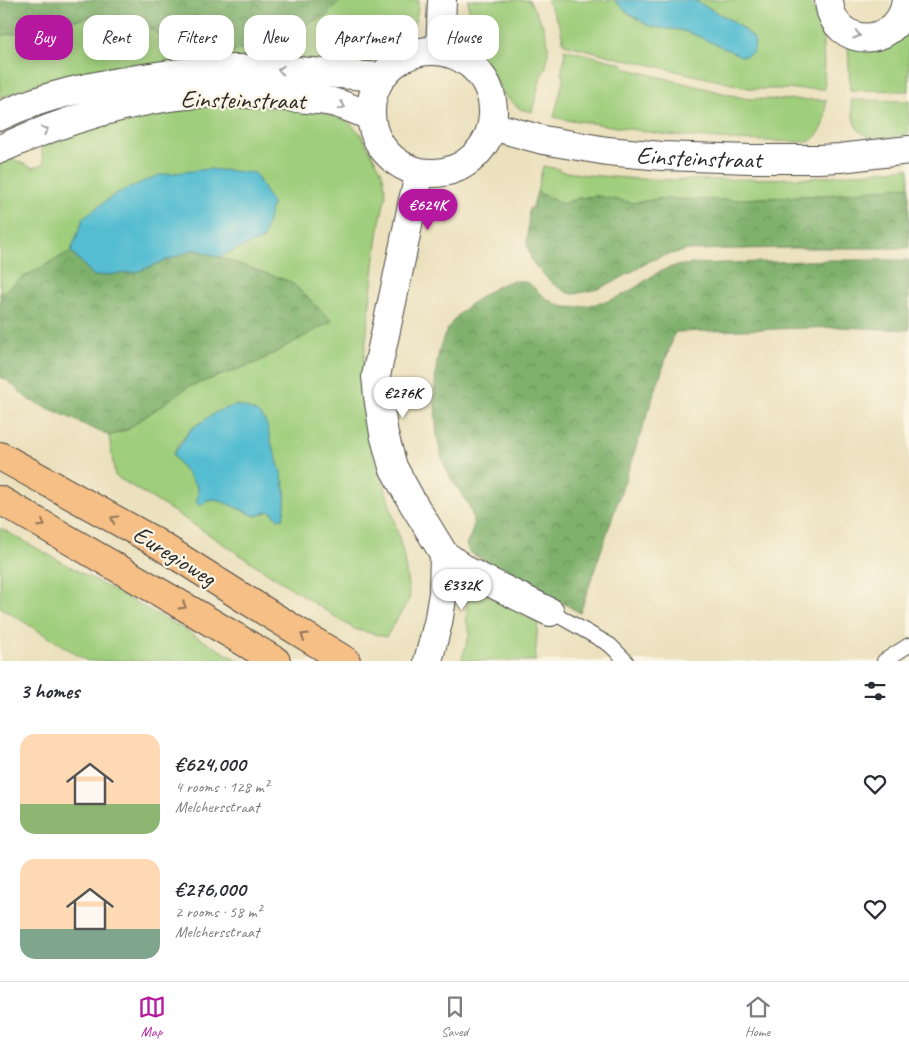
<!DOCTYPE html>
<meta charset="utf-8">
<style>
:root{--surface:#fff;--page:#f7f7f7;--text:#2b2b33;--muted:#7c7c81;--line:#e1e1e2;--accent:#b5179e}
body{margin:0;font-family:Caveat,sans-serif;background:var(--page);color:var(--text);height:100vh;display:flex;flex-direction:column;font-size:19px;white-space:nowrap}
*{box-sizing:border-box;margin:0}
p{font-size:16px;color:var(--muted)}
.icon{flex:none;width:28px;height:28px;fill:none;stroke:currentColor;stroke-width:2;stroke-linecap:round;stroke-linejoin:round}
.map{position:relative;height:661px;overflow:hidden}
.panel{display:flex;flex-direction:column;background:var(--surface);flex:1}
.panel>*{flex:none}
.top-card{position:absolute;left:15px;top:15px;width:500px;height:45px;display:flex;gap:10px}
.price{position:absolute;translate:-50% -42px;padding:0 11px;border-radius:18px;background:#fff;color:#222;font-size:16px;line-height:32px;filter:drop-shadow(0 1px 2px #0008)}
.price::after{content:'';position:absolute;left:50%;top:30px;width:15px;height:11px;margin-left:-8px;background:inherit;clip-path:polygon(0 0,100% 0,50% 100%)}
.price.on{background:var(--accent);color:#fff}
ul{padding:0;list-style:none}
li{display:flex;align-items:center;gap:15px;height:125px;padding:0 20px}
li span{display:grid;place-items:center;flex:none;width:140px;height:100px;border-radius:15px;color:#555}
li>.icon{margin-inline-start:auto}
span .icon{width:60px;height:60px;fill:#fffc;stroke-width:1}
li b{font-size:21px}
h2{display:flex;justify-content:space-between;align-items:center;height:60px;padding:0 20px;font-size:21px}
.pill{padding:0 18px;border-radius:15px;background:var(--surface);box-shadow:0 2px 12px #0003;font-size:18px;line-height:45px}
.pill.on{background:var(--accent);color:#fff}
.tabs{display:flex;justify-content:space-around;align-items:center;height:70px;border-top:1px solid var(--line);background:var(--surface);font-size:14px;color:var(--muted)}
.tabs a{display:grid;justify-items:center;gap:2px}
.tabs .on{color:var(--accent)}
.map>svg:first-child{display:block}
</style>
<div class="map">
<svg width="909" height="661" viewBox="0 0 909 661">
<defs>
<pattern id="forest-crowns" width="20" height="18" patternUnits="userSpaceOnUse" patternTransform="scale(1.25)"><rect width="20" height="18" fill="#7fb16c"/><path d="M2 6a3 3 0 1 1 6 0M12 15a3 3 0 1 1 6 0" fill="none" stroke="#689059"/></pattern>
</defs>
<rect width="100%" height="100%" fill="#fcf5e5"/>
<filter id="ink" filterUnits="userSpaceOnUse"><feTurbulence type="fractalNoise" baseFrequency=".02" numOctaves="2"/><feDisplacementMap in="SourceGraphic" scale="10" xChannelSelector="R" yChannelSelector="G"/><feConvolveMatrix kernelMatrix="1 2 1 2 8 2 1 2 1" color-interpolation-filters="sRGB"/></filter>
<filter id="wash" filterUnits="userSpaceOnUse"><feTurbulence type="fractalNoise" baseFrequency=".0096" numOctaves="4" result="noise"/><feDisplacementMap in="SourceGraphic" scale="20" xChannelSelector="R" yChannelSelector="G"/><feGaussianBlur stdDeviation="1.12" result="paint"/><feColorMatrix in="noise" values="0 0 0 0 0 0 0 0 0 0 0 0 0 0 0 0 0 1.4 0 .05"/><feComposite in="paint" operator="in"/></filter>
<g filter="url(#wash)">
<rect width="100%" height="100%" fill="#ebe1be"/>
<path fill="#9fce7c" stroke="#657c54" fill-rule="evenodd" d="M341,0H418C420,32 395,56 366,64L62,76L41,82L0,98V36L89,17L136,20L204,62L282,35L327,15Z
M468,0H529C544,27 553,38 545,70H544L542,75L541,76L532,112L520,109L504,95L491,71L479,56L475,46L471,32Z
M547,0H614L634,17L653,27L680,30L693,34L708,40L751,35L732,21L694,0H810L816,15L822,24L825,89H753L626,59V60L564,44L560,26Z
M909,28V91L850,90L848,44H892L901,38Z
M564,49L624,64V68L743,98L751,99L826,100C825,120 827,129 809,142L732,140L668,135L572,120L571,121L554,117L563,81L564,75L561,74L565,55Z
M851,100L909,101V134C887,137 857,146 853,116C852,111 852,105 851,100Z
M232,104L318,111L347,121L360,133L381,170L384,181L386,195L380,222L374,265L363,368L362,390L365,422L373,454L383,481L403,552L410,598L386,637L354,629L168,508L115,476L109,436L130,429L129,428L188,387L258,362L331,321L291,282L218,257L263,239L84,217L71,251L22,278L0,295V161L10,158L33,168L44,164L40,142L141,113ZM264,420L283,481L286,494L275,516L273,513L268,511L264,514L256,516L216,499L207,500L204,502L197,500L199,492L198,488L173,455L178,445L191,429Z
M543,166L559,169V171L588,175L639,179L685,180L812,178L909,168V186L839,194L726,200L658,199L633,203L597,196L579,198L562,204L537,192Z
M0,528L171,622L239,661H87L0,607Z
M479,591L538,623L535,659L536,661H461L470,633L466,619L468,597Z"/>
<path fill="url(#forest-crowns)" stroke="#556e4c" d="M0,0H341L327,15L282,35L204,62L136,20L89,17L0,36Z
M909,186V248H792L688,250L662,256L650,261L621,278L598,289L574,294L568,293L553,284L537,268L531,259L527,243L529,208L532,209L537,192L562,204L579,198L598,196L633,203L658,199L726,200L839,194Z
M195,249L291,282L332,321L258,362L188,387L129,428L109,436L64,415L29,400L7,380L0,377V295L22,278L71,251L94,276L136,272Z
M830,260H909V330L839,327L675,332L580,613L553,597L469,552L466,544C468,540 471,536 472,531C478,511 460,492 450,477C441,460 437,442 436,423C434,393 433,352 449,327C458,312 474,301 488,292C499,285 515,277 527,283C532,285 537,291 542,295C561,310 571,309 595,304C608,302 622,296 633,289C647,280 659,269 676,266C692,263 709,264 725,263C760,262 795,262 830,260Z"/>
<path fill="#54bdd1" stroke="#40747e" d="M614,0H694L732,21L753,37L755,43L754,50L752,53L745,56H741L693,34L680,30L659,28L647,25L627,12Z
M208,169L255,173L272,204L263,239L218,257L195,249L136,272L94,276L71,251L84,217L117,193L159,175Z
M237,405C247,408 257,410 264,420C268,425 269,435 271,442C279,466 290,492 283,518L278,519C276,517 275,515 273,513C268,508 262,516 256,516L216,499L207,500L201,506L196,502L198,496V488L173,455L191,429L218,411Z"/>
</g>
<g filter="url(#ink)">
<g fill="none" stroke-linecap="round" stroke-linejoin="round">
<defs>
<path id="service" d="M550,612L559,616L610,645L626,661
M884,661L909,645"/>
<path id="minor" d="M829,0C829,4 830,8 831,12C844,51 901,44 906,0
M440,51L442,0
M420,173L413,200L397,279L376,376L378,396L384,434L393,467L411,500L444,554L467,571L550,612
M428,661L438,623L443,593L444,554"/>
<g id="tertiary">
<circle cx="432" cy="112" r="61"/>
<path d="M0,116C45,95 93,85 143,78C181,72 221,68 260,69C301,70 341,75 382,77"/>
<path id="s1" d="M492,126L543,140L607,151L662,156L750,159H818L840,158L909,150"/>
<path d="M0,149C62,121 128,100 196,94C226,92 257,94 287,97C302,99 318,99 332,102C345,105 359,112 371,116"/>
</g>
<path id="primary" d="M0,456L152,540L245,599L346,661
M0,500L197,614L276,661"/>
</defs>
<use href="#service" stroke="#484641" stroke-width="16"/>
<use href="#minor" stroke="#484641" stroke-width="30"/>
<use href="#tertiary" stroke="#484641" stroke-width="30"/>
<use href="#primary" stroke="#484641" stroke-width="30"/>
<use href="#service" stroke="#fff" stroke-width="14"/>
<use href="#minor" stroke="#fff" stroke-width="28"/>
<use href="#tertiary" stroke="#fff" stroke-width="28"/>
<use href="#primary" stroke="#f5bf86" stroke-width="28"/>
</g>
<defs><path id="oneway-chevron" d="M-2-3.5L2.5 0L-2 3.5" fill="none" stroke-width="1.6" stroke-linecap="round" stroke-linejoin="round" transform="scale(1.25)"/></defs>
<g stroke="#a0a0a0">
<use href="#oneway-chevron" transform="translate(857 35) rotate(16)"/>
<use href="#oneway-chevron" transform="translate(281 70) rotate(-177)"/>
<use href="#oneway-chevron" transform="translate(342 106) rotate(19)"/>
<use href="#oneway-chevron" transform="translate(45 130) rotate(-22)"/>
</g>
<g stroke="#907558">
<use href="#oneway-chevron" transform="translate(114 519) rotate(-151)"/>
<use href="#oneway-chevron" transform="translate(42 524) rotate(30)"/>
<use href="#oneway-chevron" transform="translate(183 606) rotate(30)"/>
<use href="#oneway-chevron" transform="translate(304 636) rotate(-149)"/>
</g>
</g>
<g text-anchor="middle" stroke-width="4.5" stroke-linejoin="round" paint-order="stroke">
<g font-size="25" fill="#2b2b2b" stroke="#fcf5e5">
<text transform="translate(243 99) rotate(1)" y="9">Einsteinstraat</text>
<text dy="9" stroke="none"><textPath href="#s1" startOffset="210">Einsteinstraat</textPath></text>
<text transform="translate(175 555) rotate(32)" y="9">Euregioweg</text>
</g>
</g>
</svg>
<b class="price on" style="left:428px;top:231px">€624K</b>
<b class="price" style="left:403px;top:419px">€276K</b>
<b class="price" style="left:462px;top:611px">€332K</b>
<div class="top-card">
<a class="pill on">Buy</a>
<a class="pill">Rent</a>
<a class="pill">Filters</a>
<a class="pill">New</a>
<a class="pill">Apartment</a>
<a class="pill">House</a>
</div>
</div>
<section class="panel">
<h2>3 homes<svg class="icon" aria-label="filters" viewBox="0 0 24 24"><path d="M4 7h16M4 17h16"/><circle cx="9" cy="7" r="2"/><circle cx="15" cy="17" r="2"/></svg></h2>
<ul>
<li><span style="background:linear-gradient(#ffd9b3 70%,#8fb573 0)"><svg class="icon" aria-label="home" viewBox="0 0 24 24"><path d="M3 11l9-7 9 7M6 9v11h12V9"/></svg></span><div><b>€624,000</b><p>4 rooms · 128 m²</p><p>Melchersstraat</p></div><svg class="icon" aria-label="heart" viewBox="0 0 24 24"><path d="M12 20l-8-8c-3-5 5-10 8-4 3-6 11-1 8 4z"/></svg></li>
<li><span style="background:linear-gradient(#ffd9b3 70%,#7fa58c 0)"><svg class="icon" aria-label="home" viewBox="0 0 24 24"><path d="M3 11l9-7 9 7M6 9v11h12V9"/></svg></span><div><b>€276,000</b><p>2 rooms · 58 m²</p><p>Melchersstraat</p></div><svg class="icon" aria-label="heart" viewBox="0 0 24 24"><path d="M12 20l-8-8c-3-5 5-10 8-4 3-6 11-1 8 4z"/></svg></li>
</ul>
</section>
<nav class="tabs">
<a class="on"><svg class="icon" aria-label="map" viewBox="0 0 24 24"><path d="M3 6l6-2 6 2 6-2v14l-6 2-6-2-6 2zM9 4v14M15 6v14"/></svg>Map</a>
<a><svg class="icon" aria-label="saved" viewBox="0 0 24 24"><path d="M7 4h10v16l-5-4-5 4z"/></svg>Saved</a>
<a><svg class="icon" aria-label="home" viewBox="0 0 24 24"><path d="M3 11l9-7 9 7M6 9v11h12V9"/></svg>Home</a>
</nav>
